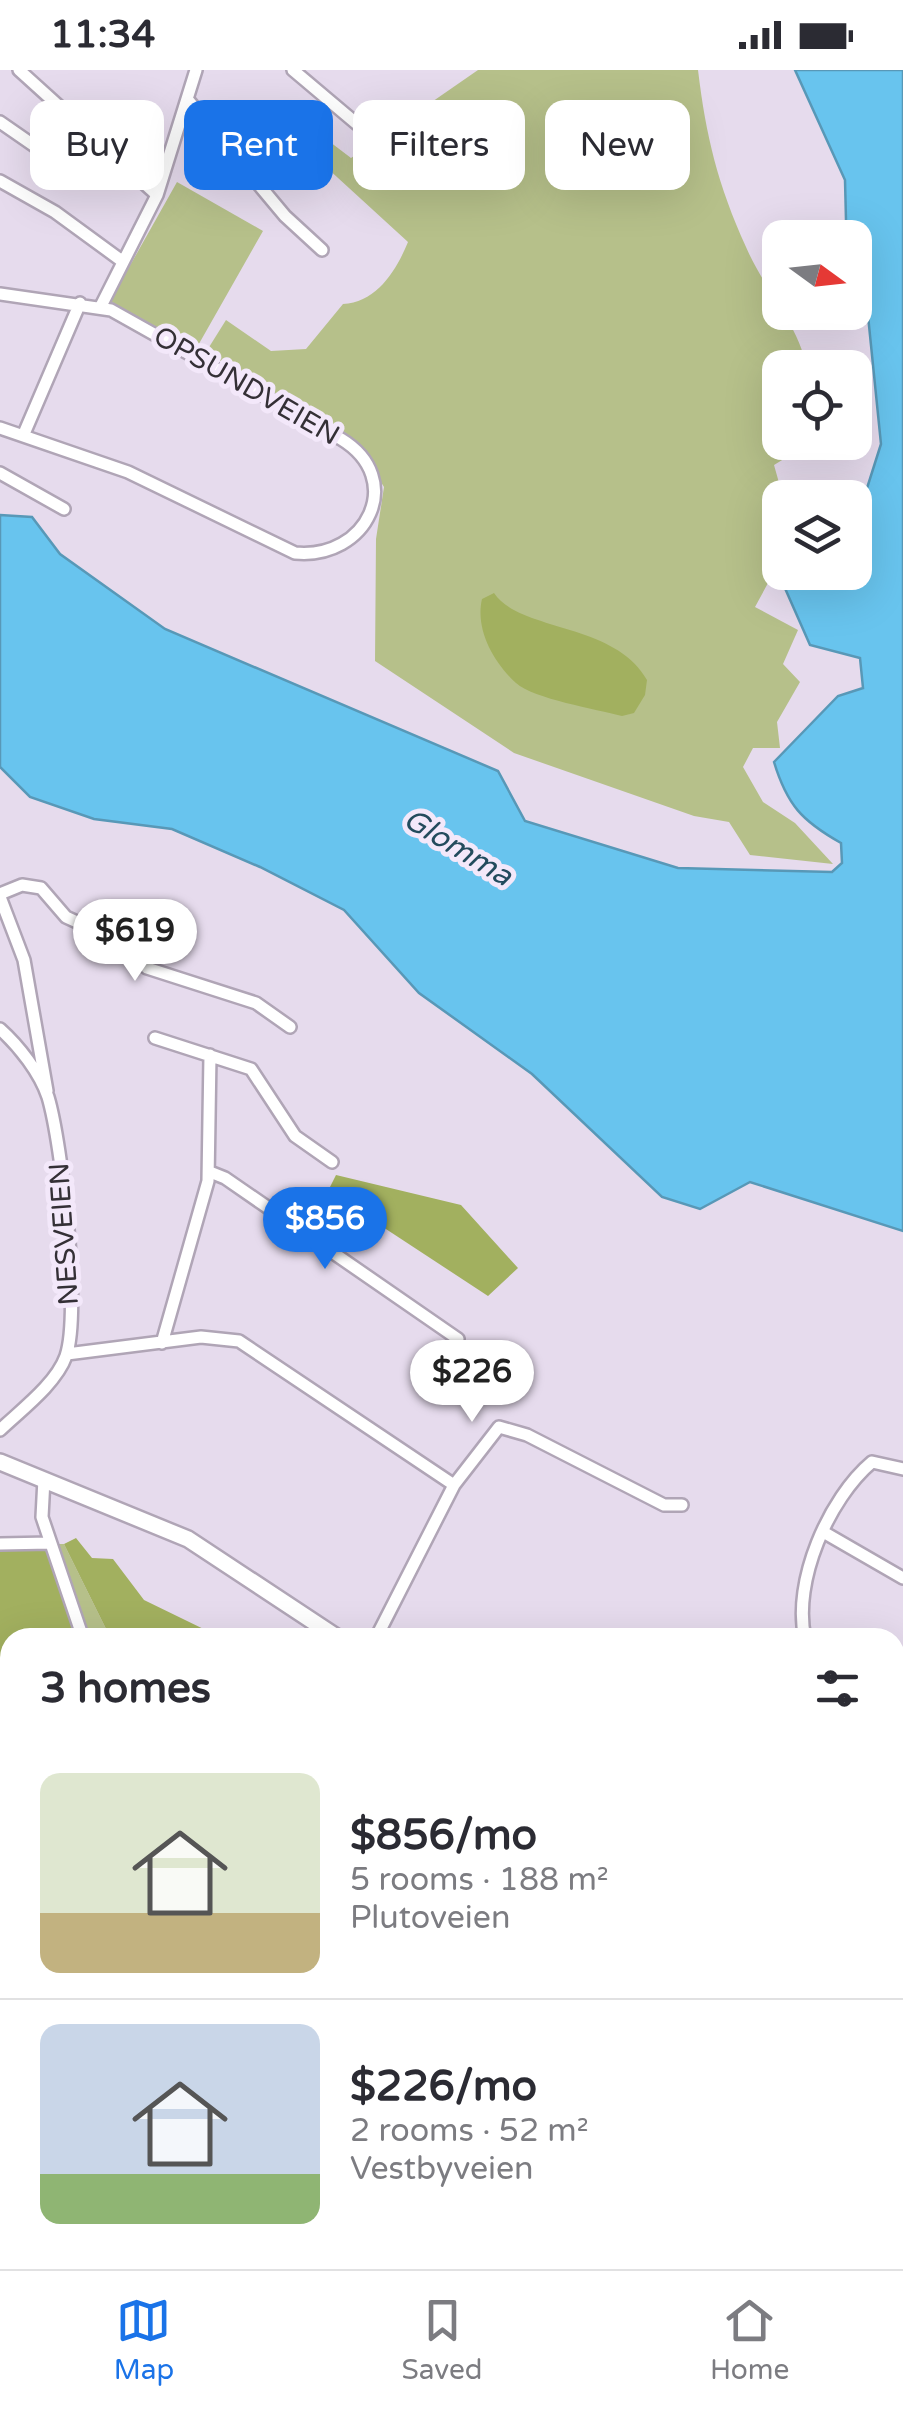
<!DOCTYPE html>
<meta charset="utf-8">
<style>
:root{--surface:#fff;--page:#f7f7f7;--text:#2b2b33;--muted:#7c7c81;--line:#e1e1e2;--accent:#1a73e8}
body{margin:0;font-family:"Varela Round",sans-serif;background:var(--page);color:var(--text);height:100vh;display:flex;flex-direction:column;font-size:38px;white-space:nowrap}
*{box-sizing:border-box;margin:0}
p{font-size:32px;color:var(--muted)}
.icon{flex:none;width:55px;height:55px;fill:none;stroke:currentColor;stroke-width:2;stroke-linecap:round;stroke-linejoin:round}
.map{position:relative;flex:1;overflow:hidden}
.side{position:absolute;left:0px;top:1558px;width:905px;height:642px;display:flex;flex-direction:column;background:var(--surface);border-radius:30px 30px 0 0;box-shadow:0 10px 40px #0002}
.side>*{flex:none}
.hud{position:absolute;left:30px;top:30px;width:845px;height:90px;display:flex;gap:20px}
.needle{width:65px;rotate:105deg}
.tools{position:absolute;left:762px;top:150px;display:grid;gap:20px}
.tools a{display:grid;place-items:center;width:110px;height:110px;border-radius:20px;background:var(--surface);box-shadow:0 10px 40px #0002;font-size:50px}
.price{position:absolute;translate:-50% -85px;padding:0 22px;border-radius:35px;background:#fff;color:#222;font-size:32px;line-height:65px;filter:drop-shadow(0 2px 5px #0008)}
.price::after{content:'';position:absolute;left:50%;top:60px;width:30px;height:22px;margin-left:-15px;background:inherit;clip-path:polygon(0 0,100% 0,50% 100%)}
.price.active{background:var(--accent);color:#fff}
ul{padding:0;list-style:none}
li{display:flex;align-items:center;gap:30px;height:250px;padding:0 40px}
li+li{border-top:2px solid var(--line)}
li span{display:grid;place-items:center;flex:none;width:280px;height:200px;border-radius:20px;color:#555}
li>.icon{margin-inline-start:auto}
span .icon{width:120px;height:120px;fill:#fffc;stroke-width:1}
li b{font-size:42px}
h2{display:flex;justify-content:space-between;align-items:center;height:120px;padding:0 40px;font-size:42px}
.tag{padding:0 35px;border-radius:20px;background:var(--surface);box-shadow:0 10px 40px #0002;font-size:35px;line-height:90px}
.tag.active{background:var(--accent);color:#fff}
.status{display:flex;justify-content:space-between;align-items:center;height:70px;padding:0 50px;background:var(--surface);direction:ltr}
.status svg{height:28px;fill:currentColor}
.tabs{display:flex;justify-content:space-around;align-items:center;height:140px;border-top:2px solid var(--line);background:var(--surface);font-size:28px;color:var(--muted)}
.tabs a{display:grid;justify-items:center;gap:5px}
.tabs .active{color:var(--accent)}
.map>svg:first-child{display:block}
</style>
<div class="status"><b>11:34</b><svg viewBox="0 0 49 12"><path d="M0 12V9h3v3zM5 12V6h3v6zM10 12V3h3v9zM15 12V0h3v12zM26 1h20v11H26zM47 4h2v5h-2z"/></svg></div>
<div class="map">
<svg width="903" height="2199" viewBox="0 0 903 2199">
<rect width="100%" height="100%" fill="#e6dbed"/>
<path fill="#b6c08a" d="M478,0H698C706,67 718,115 746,177C765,221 796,250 807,297L780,298V372L810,373L774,395L783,427L780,491L755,537L798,560L783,594L800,612L777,652L780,678H753L743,697L763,732L795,753L833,794L750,785L729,752L694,746L514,683L375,591L376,469L384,417L356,372L206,282L226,250L271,281L306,279L343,234C377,232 396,201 408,172L302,75L313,59L351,88Z
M177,112L263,161L196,279L110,231Z
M55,1474H64L110,1567H89Z"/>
<path fill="#a2b05f" d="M494,523C520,562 615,552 647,610L645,625L634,643L622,646C596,639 534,629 516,613C493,592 475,559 482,529Z
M336,1105L461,1135L518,1198L488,1226L328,1121Z
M76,1468L92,1488L113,1489L144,1530L220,1567H110L64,1474Z
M50,1473L83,1567L10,1568V1731L0,1728V1474Z"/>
<path fill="#68c4ee" stroke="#5898b7" stroke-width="2.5" d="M795,0H903V1161L750,1112L700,1139L662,1127L532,1004L419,923L344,840L260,797L172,759L94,749L30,727L0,697V445L32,447L60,484L165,559L498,701L525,751L678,798L832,802L842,793L841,773C802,751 787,735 774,692L838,626L863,618L860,588L810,575L784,516L826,503L855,502V456L881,374L863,196L846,150L845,110Z
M0,2128L10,2138V2190H111L113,2196L126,2199H0Z
M895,2188H903V2199H748L746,2195Z
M449,2190H655L661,2199H449Z"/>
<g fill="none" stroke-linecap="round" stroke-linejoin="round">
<defs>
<path id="minor" d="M19,0L157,125
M293,0L357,54
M188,30L285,146L322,180
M0,52L62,95
M0,111L55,142L122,191
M0,224L111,240L341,369C407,409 367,490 295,483L128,402L0,358
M101,236L157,125L196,0
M23,366L80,233
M0,403L64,439
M0,824L22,815L41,818L66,847L114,869L147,898L256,933L290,957
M0,827L24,890L47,1021
M0,959C19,976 40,1003 48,1027C62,1074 81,1242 66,1286C56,1314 21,1340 0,1360
M155,968L251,999L295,1066L332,1092
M210,1102L225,1108L458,1269
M162,1273L208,1111L210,985
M67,1284L201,1267L239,1271L454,1415
M44,1409L42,1447L83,1568
M825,1463L903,1508
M0,1474L50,1473
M376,1568L454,1415L499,1357L527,1365L664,1435H682
M805,1568C792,1512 829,1428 872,1392L903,1399
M895,1658L903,1659
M895,1814L903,1816
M895,1962L903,1965
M895,2108H903"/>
<path id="major" d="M0,1392L188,1469L338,1568
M895,1720L903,1722"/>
</defs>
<use href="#minor" stroke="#b0a5b6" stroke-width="16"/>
<use href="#major" stroke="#b0a5b6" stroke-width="20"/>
<use href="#minor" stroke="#fff" stroke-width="11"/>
<use href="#major" stroke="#fff" stroke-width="15"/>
</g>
<g text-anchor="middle" stroke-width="10" stroke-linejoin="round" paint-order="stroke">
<g font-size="28" fill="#343036" stroke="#f3e8fa">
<text transform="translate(247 315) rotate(30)" y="10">OPSUNDVEIEN</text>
<text transform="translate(63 1164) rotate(-94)" y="10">NESVEIEN</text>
</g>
<g font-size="30" font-style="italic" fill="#234b5d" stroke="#f3e8fa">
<text transform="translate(458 777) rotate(31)" y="10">Glomma</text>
</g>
</g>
</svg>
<div class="tools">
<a><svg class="needle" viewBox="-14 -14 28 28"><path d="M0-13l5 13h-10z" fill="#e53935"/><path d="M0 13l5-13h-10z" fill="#7c7c81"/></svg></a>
<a><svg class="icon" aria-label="locate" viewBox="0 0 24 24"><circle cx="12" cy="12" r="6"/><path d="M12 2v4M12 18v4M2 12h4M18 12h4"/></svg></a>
<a><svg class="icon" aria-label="layers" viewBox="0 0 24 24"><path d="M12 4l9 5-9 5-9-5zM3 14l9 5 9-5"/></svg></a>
</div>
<b class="price" style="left:135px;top:914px">$619</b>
<b class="price active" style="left:325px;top:1202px">$856</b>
<b class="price" style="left:472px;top:1355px">$226</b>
<div class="hud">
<a class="tag">Buy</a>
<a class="tag active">Rent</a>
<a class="tag">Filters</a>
<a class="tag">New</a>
</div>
<section class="side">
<h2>3 homes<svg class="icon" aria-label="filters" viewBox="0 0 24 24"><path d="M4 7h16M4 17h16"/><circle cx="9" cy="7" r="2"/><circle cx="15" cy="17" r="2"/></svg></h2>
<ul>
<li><span style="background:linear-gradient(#dfe7d0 70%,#c2b280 0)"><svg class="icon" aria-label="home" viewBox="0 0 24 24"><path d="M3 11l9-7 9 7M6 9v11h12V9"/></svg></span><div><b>$856/mo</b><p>5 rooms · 188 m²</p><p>Plutoveien</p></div></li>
<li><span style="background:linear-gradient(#c9d6e8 75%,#8fb573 0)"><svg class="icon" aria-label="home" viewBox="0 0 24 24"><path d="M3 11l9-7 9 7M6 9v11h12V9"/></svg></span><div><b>$226/mo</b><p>2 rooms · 52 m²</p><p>Vestbyveien</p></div></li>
</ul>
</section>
</div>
<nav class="tabs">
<a class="active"><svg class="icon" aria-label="map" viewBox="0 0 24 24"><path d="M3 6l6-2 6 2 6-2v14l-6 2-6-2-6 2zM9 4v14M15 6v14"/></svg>Map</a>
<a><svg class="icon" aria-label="saved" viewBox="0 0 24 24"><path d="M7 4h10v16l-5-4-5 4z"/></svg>Saved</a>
<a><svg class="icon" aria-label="home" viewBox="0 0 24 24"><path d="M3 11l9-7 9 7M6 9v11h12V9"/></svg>Home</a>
</nav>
